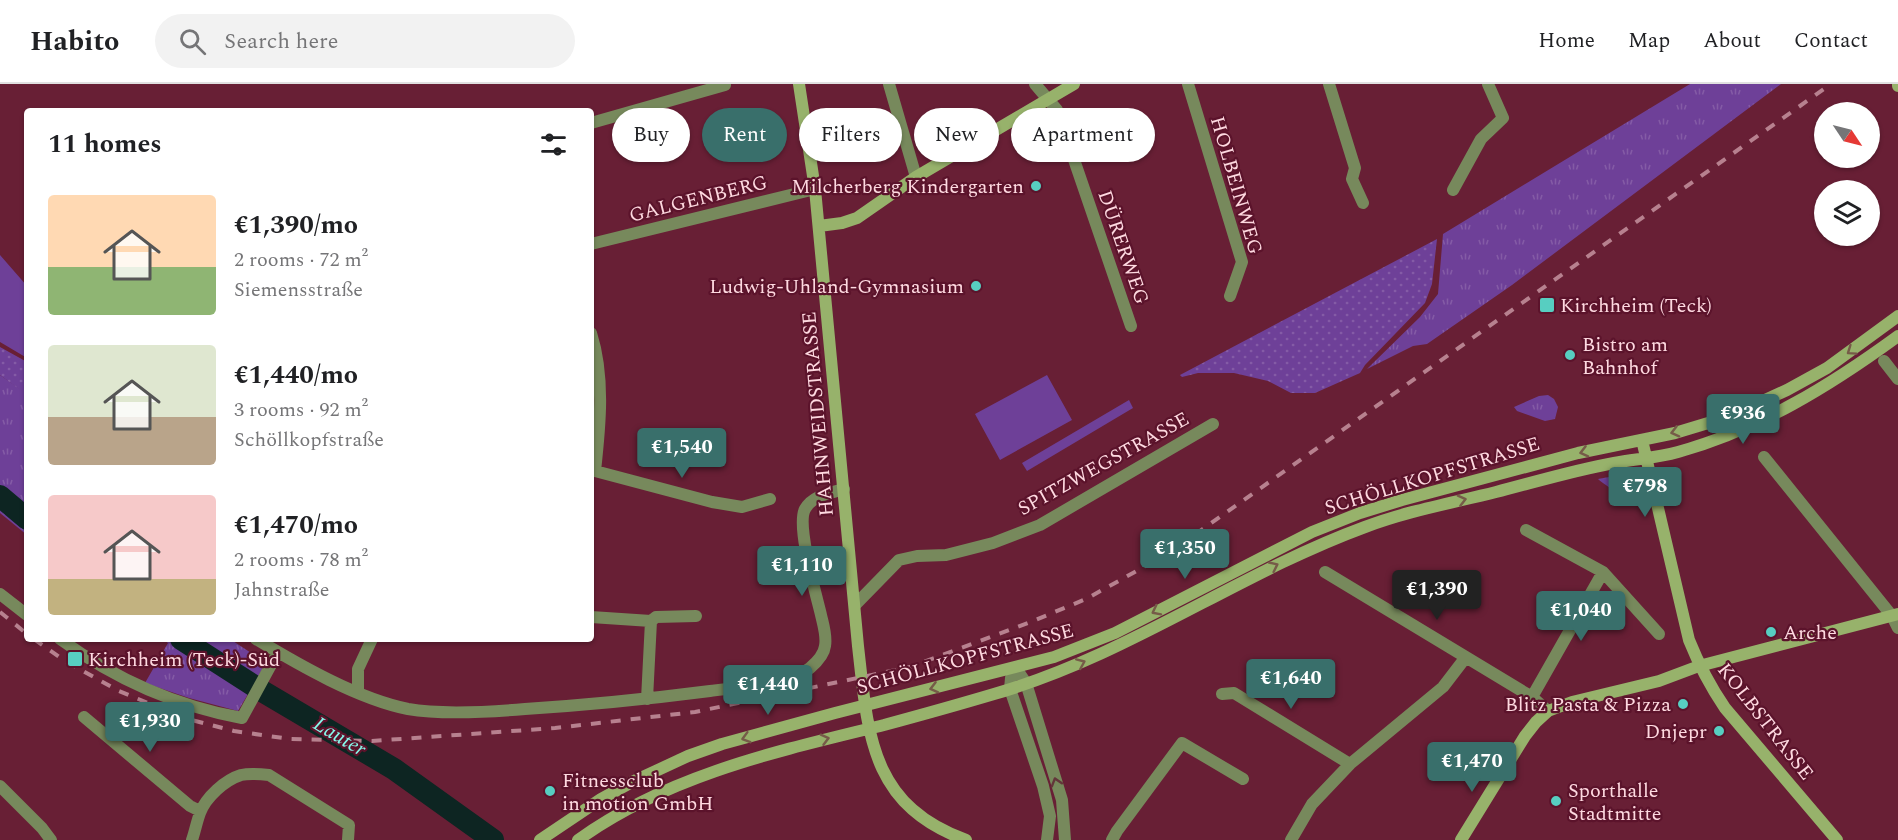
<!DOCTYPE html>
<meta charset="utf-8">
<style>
:root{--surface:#fff;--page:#f2f2f2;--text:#202124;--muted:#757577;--line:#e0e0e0;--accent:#396f6b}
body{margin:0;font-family:Spectral,serif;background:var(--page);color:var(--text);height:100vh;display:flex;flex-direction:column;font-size:22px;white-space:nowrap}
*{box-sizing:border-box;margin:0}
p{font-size:20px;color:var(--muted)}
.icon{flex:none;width:33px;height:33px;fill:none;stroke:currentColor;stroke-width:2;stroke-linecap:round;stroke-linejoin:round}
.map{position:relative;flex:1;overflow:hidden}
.drawer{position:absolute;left:24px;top:24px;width:570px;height:534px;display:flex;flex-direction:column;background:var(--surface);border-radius:6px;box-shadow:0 2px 4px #0004}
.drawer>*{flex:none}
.hud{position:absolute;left:612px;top:24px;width:570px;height:54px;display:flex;gap:12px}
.needle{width:39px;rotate:125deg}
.fabs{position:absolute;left:1814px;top:18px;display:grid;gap:12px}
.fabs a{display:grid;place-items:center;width:66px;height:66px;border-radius:50%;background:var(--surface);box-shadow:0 2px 4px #0004;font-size:30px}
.price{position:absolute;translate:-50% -51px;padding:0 14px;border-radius:6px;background:var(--accent);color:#fff;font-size:20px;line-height:39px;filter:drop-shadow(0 2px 3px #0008)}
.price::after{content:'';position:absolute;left:50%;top:36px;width:18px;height:14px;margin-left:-9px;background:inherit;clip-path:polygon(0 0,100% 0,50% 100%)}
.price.current{background:#222;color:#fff}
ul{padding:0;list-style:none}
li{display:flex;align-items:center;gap:18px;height:150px;padding:0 24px}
li span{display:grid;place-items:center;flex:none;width:168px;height:120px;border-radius:6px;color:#555}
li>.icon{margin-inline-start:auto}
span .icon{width:72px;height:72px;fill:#fffc;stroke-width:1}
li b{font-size:26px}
h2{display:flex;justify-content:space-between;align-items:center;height:72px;padding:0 24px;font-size:26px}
.pill{padding:0 21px;border-radius:27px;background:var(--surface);box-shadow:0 2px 4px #0004;font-size:21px;line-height:54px}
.pill.current{background:var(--accent);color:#fff}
header{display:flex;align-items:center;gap:36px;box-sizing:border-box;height:84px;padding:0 30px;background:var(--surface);border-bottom:2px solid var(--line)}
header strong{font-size:28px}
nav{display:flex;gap:33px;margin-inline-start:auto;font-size:21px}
.search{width:420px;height:54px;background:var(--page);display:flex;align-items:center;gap:15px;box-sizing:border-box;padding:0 21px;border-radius:33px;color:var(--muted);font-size:22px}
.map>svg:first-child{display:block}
</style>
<header>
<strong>Habito</strong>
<div class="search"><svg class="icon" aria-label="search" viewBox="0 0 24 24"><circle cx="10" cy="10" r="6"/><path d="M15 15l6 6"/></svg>Search here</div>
<nav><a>Home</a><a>Map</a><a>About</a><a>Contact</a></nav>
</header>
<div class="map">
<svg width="1898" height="756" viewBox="0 0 1898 756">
<defs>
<pattern id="grass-tufts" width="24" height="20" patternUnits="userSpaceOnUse" patternTransform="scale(1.5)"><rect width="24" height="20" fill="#6e4098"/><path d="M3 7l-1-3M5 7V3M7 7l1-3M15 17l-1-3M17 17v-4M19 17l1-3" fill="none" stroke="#845ba6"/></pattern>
<pattern id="park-dots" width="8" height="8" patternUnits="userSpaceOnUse" patternTransform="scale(1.5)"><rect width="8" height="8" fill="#6e4098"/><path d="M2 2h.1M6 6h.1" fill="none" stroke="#845ba6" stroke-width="1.8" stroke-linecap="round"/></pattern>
</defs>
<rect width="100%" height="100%" fill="#681f35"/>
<path fill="url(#grass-tufts)" d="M1690,0H1781L1512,201L1427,260L1413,262L1367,285L1420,233L1438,210L1443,150Z
M0,291L27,310V451L0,429Z
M1548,311L1554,315L1558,323L1555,335L1545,337L1517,327L1514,323L1539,312Z
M163,555H230L266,579L238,627L189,614L145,599L168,559Z"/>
<path fill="url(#park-dots)" d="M1437,155L1432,200L1425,219L1365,281L1360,289L1315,309H1291L1268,297L1234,289H1198L1182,293L1180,291Z
M0,263L27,278V311L0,291Z
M1615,392C1630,395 1632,409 1635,422C1619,423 1621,417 1613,407C1610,403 1602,399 1598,395Z"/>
<path fill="#6e4098" d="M0,171L27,202V274L0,258Z
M1047,291L1072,336L1000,376L975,330Z
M1129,316L1133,324L1027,387L1022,379Z"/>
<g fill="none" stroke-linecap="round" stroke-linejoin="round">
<path stroke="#0d2522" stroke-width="22" d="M0,412L27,435
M181,555L262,607L394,685L493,756"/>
<path stroke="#77895c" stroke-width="12" d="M889,0L916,93
M1035,0L1057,26L1131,242
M1188,0L1242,178L1230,212
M1329,0L1355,84L1352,95L1363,119
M591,39L725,1
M1453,106L1481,55L1503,34L1488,0
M591,160L815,105
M591,249C605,293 600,342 595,387L712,418L742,423L770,415
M1884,277L1898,295
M1764,373L1892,532L1898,544
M1526,446L1603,488L1659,550
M1325,488L1532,613L1548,627
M0,510L27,531
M855,521L899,476L917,472L946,471L993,459L1040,441L1213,340
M591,533L651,537L647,615
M651,537L656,533L696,532
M60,555C115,595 175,622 242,634L278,568
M256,555C299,581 358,615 408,625C442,631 490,628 525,625C587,621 648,615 710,607C734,604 793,598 810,584C817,578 824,571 825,562C827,552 823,540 821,531C816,510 796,441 805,425C813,411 831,409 844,405
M1016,584L1026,599L1062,716L1065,756
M1016,584L1011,594L1010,605L1043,702L1050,732L1047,756
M358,609V585L372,555
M1222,610L1234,609L1350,680
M1532,613L1603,488
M84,633L190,722L200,727
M0,702L42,744L51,756
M192,756C195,747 197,737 200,729C206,713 225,696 241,691C250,689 260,690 269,691L349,741L348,756
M1112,756L1117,747L1182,659L1243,695
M1291,756L1312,720L1350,680L1443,603L1466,573"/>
<path stroke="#97b26b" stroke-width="12" d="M799,0L815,105L858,562C868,650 870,721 966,756
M1898,0V2
M819,142L842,139L857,134L916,93L1074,0
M1642,356L1689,556C1699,581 1710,602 1725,624L1837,756
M540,756L601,715L632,698L688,672L722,660L835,629L1054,573L1115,549L1312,448L1360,429L1402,416L1578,369L1675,349L1728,333L1787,306L1827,284L1898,232
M578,756C668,691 778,667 884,641C921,631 957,621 994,610C1127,572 1237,490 1365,443C1407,427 1452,419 1496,408C1535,398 1575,386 1614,379C1635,375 1657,374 1678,368C1758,346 1831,301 1898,252
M1461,756L1525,652L1536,638L1548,627L1572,618L1659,597L1699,582L1898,530"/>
<path stroke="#b7818f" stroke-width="4" stroke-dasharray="10 10" stroke-linecap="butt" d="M0,528L27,550
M34,555L65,577L119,607L184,634L234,647L290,655L372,657L555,644L695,628L910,583L1033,537L1086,515L1169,469L1831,0"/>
</g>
<defs><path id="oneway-chevron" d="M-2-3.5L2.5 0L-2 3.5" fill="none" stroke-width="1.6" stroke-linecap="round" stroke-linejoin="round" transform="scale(1.5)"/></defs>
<g stroke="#765b48">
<use href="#oneway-chevron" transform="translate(1851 267) rotate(145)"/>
<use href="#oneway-chevron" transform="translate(1675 348) rotate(166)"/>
<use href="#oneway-chevron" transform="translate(1584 368) rotate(166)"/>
<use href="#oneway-chevron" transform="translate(1462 416) rotate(-14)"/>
<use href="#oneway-chevron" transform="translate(1274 482) rotate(-26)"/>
<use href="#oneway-chevron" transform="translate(1156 527) rotate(153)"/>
<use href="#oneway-chevron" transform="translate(1081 579) rotate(-23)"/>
<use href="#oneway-chevron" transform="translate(934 604) rotate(166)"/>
<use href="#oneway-chevron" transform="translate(746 654) rotate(164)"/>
<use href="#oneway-chevron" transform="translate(825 655) rotate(-15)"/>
</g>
<use stroke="#63363a" href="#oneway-chevron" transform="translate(1056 698) rotate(-107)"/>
<g fill="#57cec1" stroke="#5b132b" stroke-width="2">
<circle cx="1036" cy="102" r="6"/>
<circle cx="976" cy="202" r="6"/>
<rect x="1539" y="213" width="16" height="16" rx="3"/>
<circle cx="1570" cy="271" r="6"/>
<circle cx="1771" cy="548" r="6"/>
<rect x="67" y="567" width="16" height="16" rx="3"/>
<circle cx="1683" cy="620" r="6"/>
<circle cx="1719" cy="647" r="6"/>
<circle cx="550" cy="707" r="6"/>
<circle cx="1556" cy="717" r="6"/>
</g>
<g text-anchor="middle" stroke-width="4.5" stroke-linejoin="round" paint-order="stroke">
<g font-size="20" fill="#fed9e0" stroke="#5b132b">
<text transform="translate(1237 101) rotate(74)" y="7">HOLBEINWEG</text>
<text transform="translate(698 114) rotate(-14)" y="7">GALGENBERG</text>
<text transform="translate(1124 163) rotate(71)" y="7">DÜRERWEG</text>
<text transform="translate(817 330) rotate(-95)" y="7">HAHNWEIDSTRASSE</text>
<text transform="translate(1103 379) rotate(-29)" y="7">SPITZWEGSTRASSE</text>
<text transform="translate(1432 391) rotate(-17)" y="7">SCHÖLLKOPFSTRASSE</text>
<text transform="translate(965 574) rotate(-15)" y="7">SCHÖLLKOPFSTRASSE</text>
<text transform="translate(1766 637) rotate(52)" y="7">KOLBSTRASSE</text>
</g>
<g font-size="20" fill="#fed9e0" stroke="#5b132b" text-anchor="start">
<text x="1024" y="109" text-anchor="end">Milcherberg Kindergarten</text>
<text x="964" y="209" text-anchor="end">Ludwig-Uhland-Gymnasium</text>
<text x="1560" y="228">Kirchheim (Teck)</text>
<text x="1582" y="267">Bistro am<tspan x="1582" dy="23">Bahnhof</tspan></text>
<text x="1783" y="555">Arche</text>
<text x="88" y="582">Kirchheim (Teck)-Süd</text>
<text x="1671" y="627" text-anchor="end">Blitz Pasta &amp; Pizza</text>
<text x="1707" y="654" text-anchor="end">Dnjepr</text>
<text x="562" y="703">Fitnessclub<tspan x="562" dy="23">in motion GmbH</tspan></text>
<text x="1568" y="713">Sporthalle<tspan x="1568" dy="23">Stadtmitte</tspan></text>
</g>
<g font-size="21" font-style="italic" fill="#86f9eb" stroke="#5b132b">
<text transform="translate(340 652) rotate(31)" y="7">Lauter</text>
</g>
</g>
</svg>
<div class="fabs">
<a><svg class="needle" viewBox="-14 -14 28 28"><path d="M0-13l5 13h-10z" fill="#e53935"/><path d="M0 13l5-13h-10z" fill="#757577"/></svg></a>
<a><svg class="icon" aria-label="layers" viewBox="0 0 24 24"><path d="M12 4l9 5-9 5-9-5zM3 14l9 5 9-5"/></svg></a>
</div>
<b class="price" style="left:1743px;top:361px">€936</b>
<b class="price" style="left:682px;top:395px">€1,540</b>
<b class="price" style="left:1645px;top:434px">€798</b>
<b class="price" style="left:1185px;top:496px">€1,350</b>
<b class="price" style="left:802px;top:513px">€1,110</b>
<b class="price current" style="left:1437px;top:537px">€1,390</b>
<b class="price" style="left:1581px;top:558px">€1,040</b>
<b class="price" style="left:1291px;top:626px">€1,640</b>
<b class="price" style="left:768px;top:632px">€1,440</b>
<b class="price" style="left:150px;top:669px">€1,930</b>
<b class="price" style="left:1472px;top:709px">€1,470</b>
<div class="hud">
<a class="pill">Buy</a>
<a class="pill current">Rent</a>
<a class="pill">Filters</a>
<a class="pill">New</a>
<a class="pill">Apartment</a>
</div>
<section class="drawer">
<h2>11 homes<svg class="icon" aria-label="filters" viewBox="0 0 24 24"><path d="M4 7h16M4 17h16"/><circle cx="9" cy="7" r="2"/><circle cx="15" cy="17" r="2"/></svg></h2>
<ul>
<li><span style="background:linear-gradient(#ffd9b3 60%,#8fb573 0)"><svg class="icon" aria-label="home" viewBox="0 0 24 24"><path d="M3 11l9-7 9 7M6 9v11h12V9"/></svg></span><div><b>€1,390/mo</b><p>2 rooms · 72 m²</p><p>Siemensstraße</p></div></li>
<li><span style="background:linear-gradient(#dfe7d0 60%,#b9a48a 0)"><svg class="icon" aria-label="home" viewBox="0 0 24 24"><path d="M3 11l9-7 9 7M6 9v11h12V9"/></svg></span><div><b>€1,440/mo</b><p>3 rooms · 92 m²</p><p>Schöllkopfstraße</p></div></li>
<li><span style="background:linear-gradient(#f6c9c9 70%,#c2b280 0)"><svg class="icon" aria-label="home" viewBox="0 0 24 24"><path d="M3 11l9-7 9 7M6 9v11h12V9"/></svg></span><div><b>€1,470/mo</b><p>2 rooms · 78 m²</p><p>Jahnstraße</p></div></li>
</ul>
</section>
</div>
